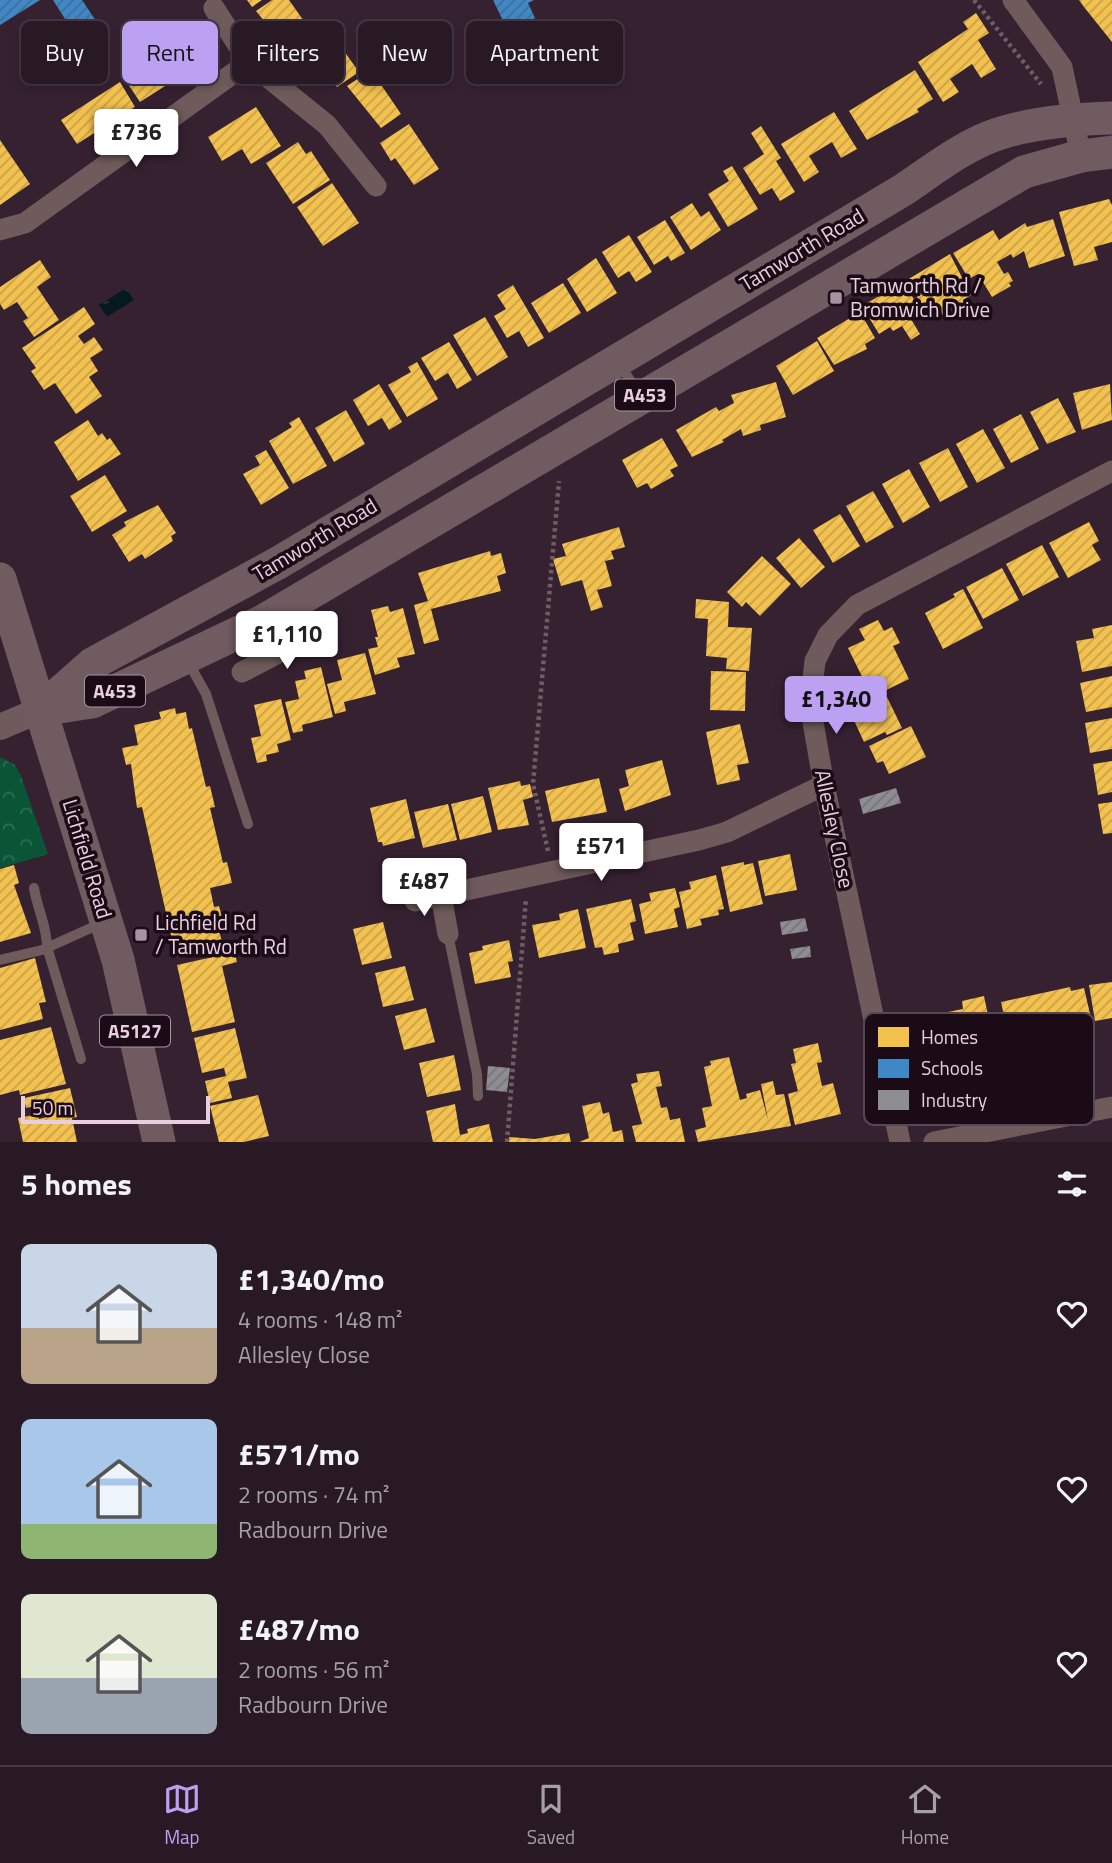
<!DOCTYPE html>
<meta charset="utf-8">
<style>
:root{--surface:#281925;--page:#342632;--text:#f1f3f6;--muted:#a5a0a7;--line:#443842;--accent:#bca0f2}
body{margin:0;font-family:"Titillium Web",sans-serif;background:var(--page);color:var(--text);height:100vh;display:flex;flex-direction:column;font-size:26px;white-space:nowrap}
*{box-sizing:border-box;margin:0}
p{font-size:23px;color:var(--muted)}
.icon{flex:none;width:38px;height:38px;fill:none;stroke:currentColor;stroke-width:2;stroke-linecap:round;stroke-linejoin:round}
.map{position:relative;height:1142px;overflow:hidden}
.side{display:flex;flex-direction:column;background:var(--surface);flex:1}
.side>*{flex:none}
.banner{position:absolute;left:21px;top:21px;width:700px;height:63px;display:flex;gap:14px}
.scale{position:absolute;left:21px;bottom:18px;width:189px;box-sizing:border-box;padding-left:7px;border:4px solid #e8cedf;border-top:0;font-size:19px;line-height:24px;white-space:nowrap;color:#e8cedf;-webkit-text-stroke:5px #1b0b17;paint-order:stroke}
.price{position:absolute;translate:-50% -60px;padding:0 16px;border-radius:7px;background:#fff;color:#222;font-size:23px;line-height:46px;filter:drop-shadow(0 2px 4px #0008)}
.price::after{content:'';position:absolute;left:50%;top:42px;width:21px;height:16px;margin-left:-10px;background:inherit;clip-path:polygon(0 0,100% 0,50% 100%)}
.price.active{background:var(--accent);color:#111}
ul{padding:0;list-style:none}
li{display:flex;align-items:center;gap:21px;height:175px;padding:0 21px}
li span{display:grid;place-items:center;flex:none;width:196px;height:140px;border-radius:10px;color:#555}
li>.icon{margin-inline-start:auto}
span .icon{width:84px;height:84px;fill:#fffc;stroke-width:1}
li b{font-size:30px}
h2{display:flex;justify-content:space-between;align-items:center;height:84px;padding:0 21px;font-size:30px}
.tag{padding:0 24px;border-radius:10px;background:var(--surface);box-shadow:0 4px 10px #0003,0 0 0 2px var(--line);font-size:24px;line-height:63px}
.tag.active{background:var(--accent);color:#111}
.tab-bar{display:flex;justify-content:space-around;align-items:center;height:98px;border-top:2px solid var(--line);background:var(--surface);font-size:19px;color:var(--muted)}
.tab-bar a{display:grid;justify-items:center;gap:4px}
.tab-bar .active{color:var(--accent)}
.map>svg:first-child{display:block}
</style>
<div class="map">
<svg width="1112" height="1142" viewBox="0 0 1112 1142">
<defs>
<pattern id="forest-crowns" width="20" height="18" patternUnits="userSpaceOnUse" patternTransform="scale(1.75)"><rect width="20" height="18" fill="#0b5537"/><path d="M2 6a3 3 0 1 1 6 0M12 15a3 3 0 1 1 6 0" fill="none" stroke="#2f6c54"/></pattern>
<pattern id="water-ripples" width="26" height="14" patternUnits="userSpaceOnUse" patternTransform="scale(1.75)"><rect width="26" height="14" fill="#061921"/><path d="M2 4q2-2 4 0t4 0M15 11q2-2 4 0t4 0" fill="none" stroke="#2a3941"/></pattern>
<pattern id="homes-hatch" width="6" height="6" patternUnits="userSpaceOnUse" patternTransform="scale(1.75)"><rect width="6" height="6" fill="#f2c14e"/><path d="M-1 1l2-2M0 6l6-6M5 7l2-2" fill="none" stroke="#c7a04b"/></pattern>
<pattern id="schools-hatch" width="6" height="6" patternUnits="userSpaceOnUse" patternTransform="scale(1.75)"><rect width="6" height="6" fill="#3f88c5"/><path d="M-1 1l2-2M0 6l6-6M5 7l2-2" fill="none" stroke="#416e98"/></pattern>
<pattern id="industry-hatch" width="6" height="6" patternUnits="userSpaceOnUse" patternTransform="scale(1.75)"><rect width="6" height="6" fill="#8d8d92"/><path d="M-1 1l2-2M0 6l6-6M5 7l2-2" fill="none" stroke="#78757a"/></pattern>
</defs>
<rect width="100%" height="100%" fill="#362131"/>
<path fill="url(#forest-crowns)" d="M0,757L15,765L21,776L48,854L0,868Z"/>
<path fill="url(#water-ripples)" d="M126,288L134,300L107,317L99,305Z"/>
<path fill="url(#homes-hatch)" d="M247,0H262L252,7Z
M272,0H289L313,34L289,52L256,11Z
M1079,0H1112V42L1084,7Z
M976,13L989,33L978,40L996,69L981,78L972,64L950,79L959,92L943,102L918,62L968,29L963,22Z
M329,30L359,72L337,87L327,72L323,75L318,68L312,72L298,53Z
M178,34L183,43L188,40L196,53L192,56L198,65L140,102L128,84L156,66L148,53Z
M371,70L401,114L381,128L347,86Z
M915,70L933,99L917,109L919,112L867,140L849,111Z
M120,82L135,107L77,144L61,120Z
M256,107L281,146L251,164L242,149L222,161L208,137Z
M834,112L857,149L841,158L832,142L809,156L819,172L804,182L781,144Z
M409,124L439,169L414,185L395,158L391,161L380,143Z
M761,126L781,158L776,161L795,192L780,201L772,188L760,195L743,168L764,154L751,133Z
M0,140L30,184L0,205Z
M298,142L306,154L311,151L330,180L293,204L266,163Z
M732,166L758,209L728,227L708,194L729,181L723,171Z
M332,183L359,223L323,246L297,207Z
M1109,199L1112,205V242L1094,247L1098,260L1074,266L1059,212Z
M692,203L701,217L709,211L721,230L691,250L670,217Z
M1053,219L1065,256L1029,268L1024,251L1013,258L1011,254L997,262L1004,274L1008,272L1013,281L1009,283L1011,286L992,297L978,274L969,279L953,253L993,230L999,240L1025,223L1027,227Z
M665,220L685,253L671,261L668,256L654,265L637,237Z
M629,235L652,272L636,282L629,271L618,278L602,252Z
M950,254L971,295L963,300L965,304L944,317L934,301L923,307L907,280Z
M596,258L617,293L587,312L567,279Z
M40,260L51,277L37,287L59,320L34,337L23,321L28,318L17,302L4,310L0,304V287Z
M903,282L920,309L909,316L920,334L911,340L902,326L893,331L890,327L879,334L862,306Z
M563,283L581,313L549,333L531,303Z
M513,285L544,338L528,347L519,331L507,338L494,316L506,309L497,295Z
M84,307L95,324L78,336L84,344L94,337L103,350L90,358L98,371L89,377L102,396L76,414L55,383L44,390L31,371L36,368L22,348Z
M860,312L875,338L865,344L867,349L834,365L817,338Z
M485,317L508,357L477,376L453,335Z
M817,341L834,371L793,395L776,366Z
M449,342L472,380L457,389L448,373L435,381L421,358Z
M417,362L438,399L407,417L388,385L411,372L408,367Z
M776,382L786,417L760,425L761,430L743,436L741,429L722,440L724,442L692,457L676,430L716,407L719,411L734,403L731,395Z
M379,384L402,422L389,430L382,418L368,426L353,400Z
M1110,384L1112,420L1082,430L1073,393Z
M1058,398L1076,432L1047,444L1030,412Z
M346,410L365,444L334,462L315,428Z
M1021,414L1039,449L1011,463L993,429Z
M299,417L327,466L293,484L269,441L292,427L289,423Z
M88,420L98,436L102,433L107,440L110,438L121,454L78,481L54,442Z
M983,429L1005,468L977,483L956,444Z
M662,438L678,466L670,470L674,476L651,489L647,483L637,488L622,460Z
M948,448L968,487L940,502L919,463Z
M266,450L289,488L261,505L243,474L260,465L255,456Z
M909,469L930,507L903,523L882,484Z
M105,475L127,511L92,532L70,496Z
M873,491L894,527L866,543L846,506Z
M158,505L176,533L171,536L173,541L145,559L142,554L129,562L112,535L126,526L124,522Z
M840,514L860,546L833,563L813,530Z
M1089,522L1099,541L1092,545L1101,560L1068,578L1049,543Z
M619,527L625,547L611,551L614,559L605,561L612,586L597,590L603,607L591,611L582,580L561,586L553,559L566,556L562,544Z
M799,538L825,567L801,588L776,558Z
M1042,545L1059,577L1023,596L1006,564Z
M490,551L491,556L501,553L506,573L497,576L501,591L431,609L439,640L424,644L414,605L428,601L418,573Z
M762,556L791,584L760,616L746,602L742,607L727,592Z
M1002,568L1019,600L983,619L966,587Z
M963,589L983,628L943,649L925,613L955,597L953,594Z
M696,599L729,602L728,627L752,628L749,671L726,669L727,658L706,656L708,619L695,618Z
M388,606L390,612L403,608L415,654L397,658L400,667L375,675L368,649L378,647L375,637H378L371,610Z
M878,620L884,631L892,627L900,643L893,646L909,679L872,697L848,648L865,640L859,629Z
M1112,625V666L1082,672L1076,641L1094,638L1092,629Z
M365,653L376,694L344,702L346,711L335,714L327,684L342,680L337,660Z
M321,667L333,717L302,725L303,731L293,733L285,702L299,699L295,681L306,679L304,671Z
M711,671L746,672L745,711L710,710Z
M1112,676V707L1086,712L1080,683Z
M887,697L902,728L887,735L885,732L864,742L851,714Z
M281,699L291,740L277,744L279,752L266,755L267,761L257,763L251,738L261,736L254,705Z
M175,708L176,714L186,712L189,729L192,728L206,787L210,786L215,807L210,808L223,863L227,862L232,883L210,888L214,907L219,906L223,921L217,922L223,946L176,957L142,807L137,808L131,764L126,765L122,748L138,745L134,725L161,719L159,712Z
M1112,718V749L1090,753L1085,723Z
M740,724L749,763L737,765L740,780L717,785L706,732Z
M911,726L926,757L889,774L883,761L877,763L869,746Z
M662,760L671,795L625,811L619,789L629,786L625,770Z
M1112,761V792L1098,795L1093,764Z
M599,778L607,812L552,822L545,791Z
M520,781L521,786L530,784L533,797L523,800L529,825L498,830L488,788Z
M483,796L492,832L460,840L451,804Z
M406,799L415,838L383,846L382,842H378L370,808Z
M1112,802V833L1103,834L1098,804Z
M448,804L457,840L423,848L414,812Z
M790,854L797,890L765,896L758,861Z
M744,862V865L753,863L763,904L730,912L721,867Z
M14,865L19,883L14,885L31,933L0,942V869Z
M716,875L724,909L718,910L719,915L700,919L702,925L687,929L679,892L691,889L689,882Z
M675,888L680,907L674,909L678,927L645,934L639,904L651,901L649,893Z
M631,899L636,921L630,923L634,940L618,944L619,952L604,955L602,947L595,948L586,909Z
M578,909L586,948L539,958L532,925L560,920L559,914Z
M383,922L392,958L362,965L353,929Z
M509,940L513,961L508,962L511,977L475,984L469,953L483,950L482,946Z
M235,952L237,962L222,966L235,1022L192,1032L177,965Z
M35,958L46,1002L39,1003L43,1019L0,1030V968Z
M405,966L414,1000L383,1007L375,973Z
M1112,982V1018L1095,1021L1089,985Z
M1070,987L1071,991L1084,988L1092,1022L1064,1029L1062,1022L1008,1034L1001,1002Z
M984,996L994,1044L982,1046L980,1041L955,1046L948,1012L963,1009L962,1001Z
M426,1008L435,1042L404,1050L395,1016Z
M51,1027L66,1084L20,1095L19,1090L0,1095V1040Z
M235,1028L247,1078L228,1082L232,1098L210,1103L205,1081L226,1076L224,1068L202,1073L194,1038Z
M818,1043L822,1062L817,1063L822,1086L833,1083L841,1114L795,1125L788,1094L798,1091L791,1064L796,1063L793,1049Z
M454,1055L461,1090L427,1097L419,1063Z
M729,1057L740,1100L747,1098L746,1094L760,1090L768,1120L761,1084L773,1081L776,1095L784,1094L791,1126L698,1142L695,1130L706,1127L702,1108L712,1106L704,1067L711,1065L710,1061Z
M659,1071L662,1086L656,1087L661,1108L667,1107L670,1120L680,1118L685,1142H636L632,1126L642,1124L631,1084L638,1082L636,1074Z
M70,1088L77,1117L72,1118L77,1142H23L18,1118L38,1114L39,1119L52,1116L49,1103L26,1108L24,1098Z
M258,1095L269,1136L244,1142H219L210,1106Z
M600,1102L603,1114L609,1112L613,1132L622,1130L624,1142H579L589,1138L582,1106Z
M455,1104L460,1135L468,1133L467,1129L489,1124L493,1142H433L426,1111Z
M569,1133L571,1142H509V1137L535,1139Z"/>
<path fill="url(#schools-hatch)" d="M0,0H40L0,25Z
M53,0H82L100,27L79,41Z
M493,0H534L528,3L535,18L508,31Z"/>
<path fill="url(#industry-hatch)" d="M896,788L901,803L863,814L859,799Z
M805,918L808,931L782,935L780,922Z
M810,946L811,957L792,959L790,949Z
M488,1066L510,1068L507,1092L486,1090Z"/>
<g fill="none" stroke-linecap="round" stroke-linejoin="round">
<path stroke="#6f5d62" stroke-width="4.5" stroke-dasharray="3.5 3.5" stroke-linecap="butt" d="M974,0L1041,84
M548,851L533,784L559,481
M507,1142L526,898"/>
<path stroke="#6f5b5b" stroke-width="10" d="M620,364L639,395
M187,660L206,694L248,824
M34,888C37,908 47,926 47,947L81,1059
M448,934L477,1074L478,1096
M0,960L42,950L102,923"/>
<path stroke="#6f5b5b" stroke-width="21" d="M1013,0L1062,67L1081,156
M214,8L249,62L327,125L376,186
M0,230L25,223L249,62
M242,672L313,635
M402,872L415,901L699,840L727,832L824,785
M441,895L448,934
M900,1142L824,785L810,705L815,661L828,635L857,605L1112,471
M934,1142L1112,1107"/>
<path stroke="#6f5b5b" stroke-width="26" d="M0,727L40,710"/>
<path stroke="#705b60" stroke-width="33" d="M0,579L118,960L159,1142
M40,710L92,664L278,563L903,190C933,170 964,145 998,134C1034,122 1074,119 1112,118
M40,710L92,702L263,621L1024,172L1081,156L1112,152"/>
</g>
<g fill="#aa91a2" stroke="#1b0b17" stroke-width="2.5">
<rect x="829" y="291" width="14" height="14" rx="3.5"/>
<rect x="134" y="928" width="14" height="14" rx="3.5"/>
</g>
<g text-anchor="middle" stroke-width="7" stroke-linejoin="round" paint-order="stroke">
<g fill="#1b0b17" stroke="#aa94a3" stroke-width="2">
<rect x="615" y="379.5" width="60" height="31" rx="5"/>
<rect x="85" y="675.5" width="60" height="31" rx="5"/>
<rect x="100" y="1015.5" width="70" height="31" rx="5"/>
</g>
<g font-size="19" font-weight="bold" fill="#e8cedf">
<text x="645" y="402">A453</text>
<text x="115" y="698">A453</text>
<text x="135" y="1038">A5127</text>
</g>
<g font-size="21" fill="#e8cedf" stroke="#1b0b17">
<text transform="translate(802 250) rotate(-31)" y="7">Tamworth Road</text>
<text transform="translate(315 540) rotate(-31)" y="7">Tamworth Road</text>
<text transform="translate(834 829) rotate(78)" y="7">Allesley Close</text>
<text transform="translate(87 859) rotate(73)" y="7">Lichfield Road</text>
</g>
<g font-size="21" fill="#e8cedf" stroke="#1b0b17" text-anchor="start">
<text x="850" y="293">Tamworth Rd /<tspan x="850" dy="24">Bromwich Drive</tspan></text>
<text x="155" y="930">Lichfield Rd<tspan x="155" dy="24">/ Tamworth Rd</tspan></text>
</g>
</g>
<rect x="864" y="1013" width="230" height="112" rx="10" fill="#1b0b17" stroke="#584653" stroke-width="2"/>
<rect x="878" y="1027" width="31" height="20" fill="#f2c14e"/>
<rect x="878" y="1059" width="31" height="19" fill="#3f88c5"/>
<rect x="878" y="1090" width="31" height="20" fill="#8d8d92"/>
<g font-size="19" fill="#e8cedf">
<text x="921" y="1044">Homes</text>
<text x="921" y="1075">Schools</text>
<text x="921" y="1107">Industry</text>
</g>
</svg>
<div class="scale">50 m</div>
<b class="price" style="left:136px;top:169px">£736</b>
<b class="price" style="left:287px;top:671px">£1,110</b>
<b class="price active" style="left:836px;top:736px">£1,340</b>
<b class="price" style="left:601px;top:883px">£571</b>
<b class="price" style="left:424px;top:918px">£487</b>
<div class="banner">
<a class="tag">Buy</a>
<a class="tag active">Rent</a>
<a class="tag">Filters</a>
<a class="tag">New</a>
<a class="tag">Apartment</a>
</div>
</div>
<section class="side">
<h2>5 homes<svg class="icon" aria-label="filters" viewBox="0 0 24 24"><path d="M4 7h16M4 17h16"/><circle cx="9" cy="7" r="2"/><circle cx="15" cy="17" r="2"/></svg></h2>
<ul>
<li><span style="background:linear-gradient(#c9d6e8 60%,#b9a48a 0)"><svg class="icon" aria-label="home" viewBox="0 0 24 24"><path d="M3 11l9-7 9 7M6 9v11h12V9"/></svg></span><div><b>£1,340/mo</b><p>4 rooms · 148 m²</p><p>Allesley Close</p></div><svg class="icon" aria-label="heart" viewBox="0 0 24 24"><path d="M12 20l-8-8c-3-5 5-10 8-4 3-6 11-1 8 4z"/></svg></li>
<li><span style="background:linear-gradient(#a9c7e8 75%,#8fb573 0)"><svg class="icon" aria-label="home" viewBox="0 0 24 24"><path d="M3 11l9-7 9 7M6 9v11h12V9"/></svg></span><div><b>£571/mo</b><p>2 rooms · 74 m²</p><p>Radbourn Drive</p></div><svg class="icon" aria-label="heart" viewBox="0 0 24 24"><path d="M12 20l-8-8c-3-5 5-10 8-4 3-6 11-1 8 4z"/></svg></li>
<li><span style="background:linear-gradient(#dfe7d0 60%,#9aa5b1 0)"><svg class="icon" aria-label="home" viewBox="0 0 24 24"><path d="M3 11l9-7 9 7M6 9v11h12V9"/></svg></span><div><b>£487/mo</b><p>2 rooms · 56 m²</p><p>Radbourn Drive</p></div><svg class="icon" aria-label="heart" viewBox="0 0 24 24"><path d="M12 20l-8-8c-3-5 5-10 8-4 3-6 11-1 8 4z"/></svg></li>
</ul>
</section>
<nav class="tab-bar">
<a class="active"><svg class="icon" aria-label="map" viewBox="0 0 24 24"><path d="M3 6l6-2 6 2 6-2v14l-6 2-6-2-6 2zM9 4v14M15 6v14"/></svg>Map</a>
<a><svg class="icon" aria-label="saved" viewBox="0 0 24 24"><path d="M7 4h10v16l-5-4-5 4z"/></svg>Saved</a>
<a><svg class="icon" aria-label="home" viewBox="0 0 24 24"><path d="M3 11l9-7 9 7M6 9v11h12V9"/></svg>Home</a>
</nav>
